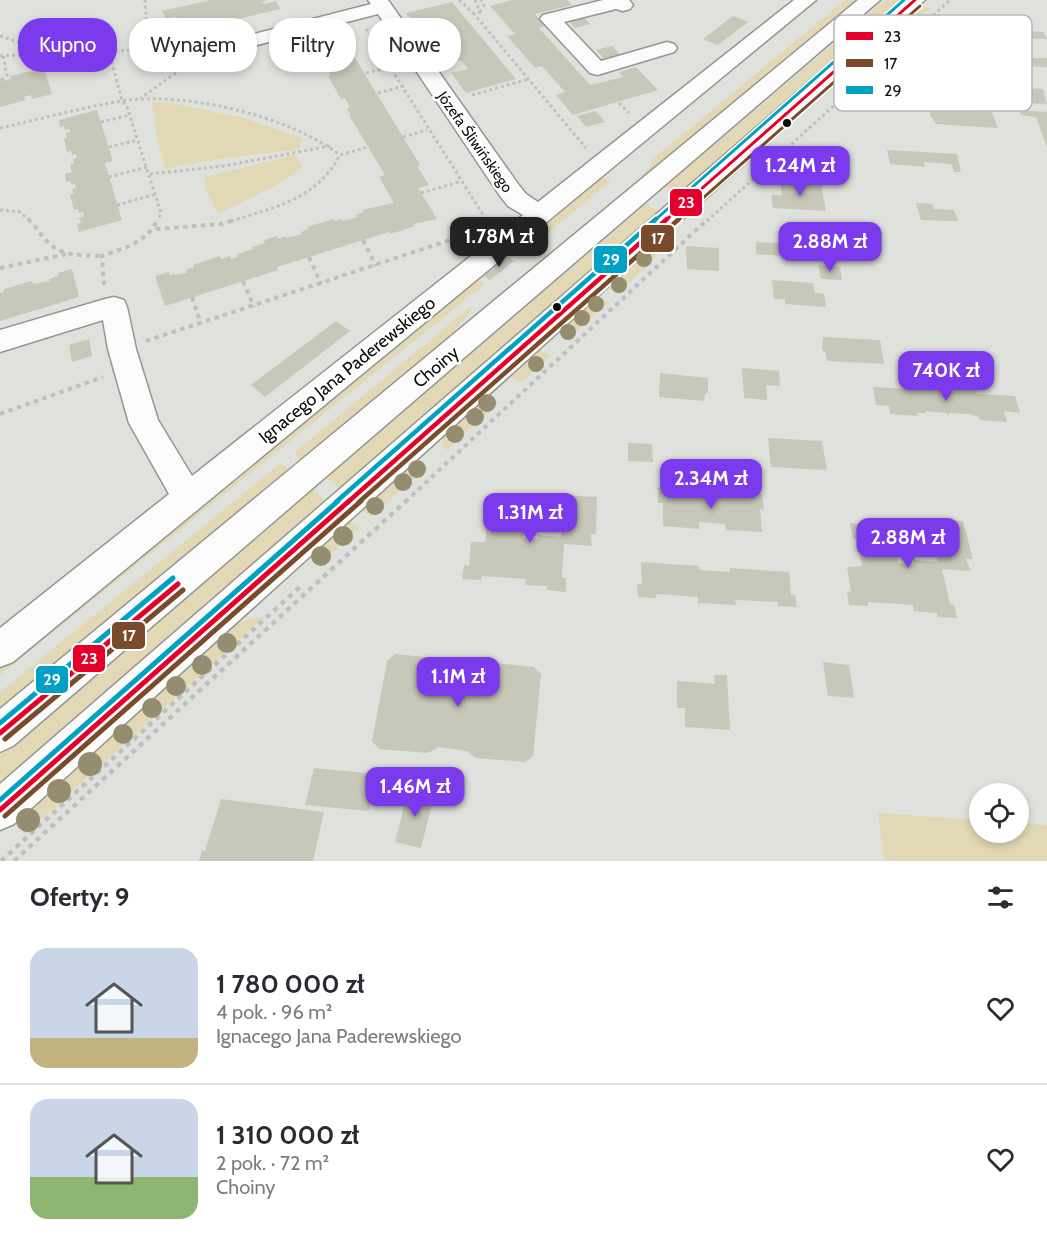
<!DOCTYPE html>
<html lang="pl">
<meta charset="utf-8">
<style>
:root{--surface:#fff;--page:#f7f7f7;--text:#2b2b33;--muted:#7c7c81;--line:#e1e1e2;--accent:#7c3aed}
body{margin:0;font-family:Cabin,sans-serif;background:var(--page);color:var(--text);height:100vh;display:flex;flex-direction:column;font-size:22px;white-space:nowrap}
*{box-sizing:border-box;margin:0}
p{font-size:20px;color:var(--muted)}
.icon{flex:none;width:33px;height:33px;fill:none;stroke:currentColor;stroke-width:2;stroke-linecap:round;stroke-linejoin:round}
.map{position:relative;height:861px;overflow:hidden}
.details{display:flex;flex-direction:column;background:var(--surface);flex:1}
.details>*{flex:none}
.hud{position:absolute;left:18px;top:18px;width:600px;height:54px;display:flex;gap:12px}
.tools{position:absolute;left:969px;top:783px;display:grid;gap:12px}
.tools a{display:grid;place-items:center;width:60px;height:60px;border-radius:50%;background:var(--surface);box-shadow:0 3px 9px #0003;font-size:30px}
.price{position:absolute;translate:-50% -51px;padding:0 14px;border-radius:12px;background:var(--accent);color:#fff;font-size:20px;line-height:39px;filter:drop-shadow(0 2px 3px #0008)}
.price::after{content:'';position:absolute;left:50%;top:36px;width:18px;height:14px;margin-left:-9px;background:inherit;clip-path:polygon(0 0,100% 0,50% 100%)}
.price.on{background:#222;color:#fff}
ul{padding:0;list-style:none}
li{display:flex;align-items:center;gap:18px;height:150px;padding:0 30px}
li+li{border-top:2px solid var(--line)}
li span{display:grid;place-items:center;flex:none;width:168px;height:120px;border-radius:18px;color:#555}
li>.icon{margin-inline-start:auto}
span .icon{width:72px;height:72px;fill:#fffc;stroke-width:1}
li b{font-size:26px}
h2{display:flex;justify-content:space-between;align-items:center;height:72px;padding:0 30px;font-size:26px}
.tag{padding:0 21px;border-radius:24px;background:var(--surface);box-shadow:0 3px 9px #0003;font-size:21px;line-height:54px}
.tag.on{background:var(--accent);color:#fff}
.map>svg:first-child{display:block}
</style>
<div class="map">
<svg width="1047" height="861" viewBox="0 0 1047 861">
<rect width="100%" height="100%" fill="#dfe2dc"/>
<path fill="#e2d8b5" d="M845,0H857L644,177L642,175L652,165L650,161Z
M885,0H902L679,194L665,187Z
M922,6L931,8L894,42L887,40Z
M167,102L240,117L302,138L300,149L206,161L165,169L157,138L152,103Z
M295,155L303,167L276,186L218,214L206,189L205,177Z
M602,177L611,181L526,251L518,246Z
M646,204L660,212L340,489L326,477Z
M669,237L673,240L618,294L610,289L665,238Z
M476,279L485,284L0,675V665Z
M598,298L609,302L568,340L559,334Z
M470,307L472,309L450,337L301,459L294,453Z
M540,350L550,356L521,383L511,376Z
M489,396L499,402L447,450L442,446L444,436Z
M281,463L289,470L0,711V692Z
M416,465L423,470L371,517L363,511L408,468Z
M312,490L326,501L0,786V756Z
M350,520L359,528L319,565L314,560V554Z
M264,617L25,834L17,822L234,626L248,619Z
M878,813L979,820L980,832H1018L1019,823L1047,825V861H884Z"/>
<path fill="#c7c8b9" d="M211,0H268L262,2L264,4L276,1L280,9L182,32L176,18H179L178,16L166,19L162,11Z
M512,0H567L572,5L535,14L546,26L539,28L590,85L624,77L619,72L636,67L658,90L573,115L556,95L565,92L542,66L535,68L507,36L515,34L490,6Z
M452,2L516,79L466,93L451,73L468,69L461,60L444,64L424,38L440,34L435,26L419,30L406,13Z
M582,15L590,24L575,28L567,19Z
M733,16L748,22L718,45L703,39Z
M967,16L1026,20L1031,31L1044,32L1047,39L957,36L954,28H971Z
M612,46L620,55L605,60L596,50Z
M352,53L420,165L417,166L429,185L418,188L437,219L413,224L415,226L391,234L389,232L277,267L278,270L165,306L155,276L169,272L170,275L187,273L186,270L194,267L193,265L220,256L221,259L230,256L231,259L238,257L237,254L253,249L252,247L265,243L264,240L277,236L278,239L286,236L287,238L302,234L301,232L309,229L307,227L333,219L334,221L342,219L343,221L357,217L356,215L363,212L362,210L394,203L379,177L385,175L349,115H351L347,109L350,108L345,98L341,99L328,76L331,75L326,67H323L319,62Z
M1029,58H1047V67L1022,66L1021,64H1031Z
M44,68L52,94L32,99L31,95L24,97L26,100L0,107V78L4,77L5,81L11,79L10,76Z
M1020,88L1043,89L1047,104L1026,103Z
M929,107L951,108L952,111L992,112L998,128L936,124L929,113H931Z
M97,110L113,161L105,163L122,220L79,232L77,224L81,223L79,218L84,217L83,212L79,213L78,209L74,210L70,195L74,194L72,189L76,188L75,184L72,185L70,181L66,182L65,174L72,172L70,165L74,164L73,159L77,158L76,154L72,155L71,151L67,152L64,138H67L66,133L70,132L69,129L65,130L64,126L60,127L59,120Z
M1019,110L1047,112V147L1036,117L1021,115Z
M596,111L605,122L586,127L577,116Z
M814,147L842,149L845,162L811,160L810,151Z
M887,150L957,154L961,172H954L951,164L924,162L925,167L890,164Z
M780,181L821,184L826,211L773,208L771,195H782Z
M916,203L932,204L934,209L954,210L958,221L921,220Z
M478,222L482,226L465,233L462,228Z
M756,242L811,245L813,258L756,254Z
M686,246L719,248V271L687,269Z
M508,257L514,261L490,280L484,276Z
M818,265L840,267L842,280L821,279Z
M72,269L79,297L0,321V293L4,292V289L32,281L33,284L50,281L49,279L58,276V273Z
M772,280L813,283L815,293L824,294L826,307L785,304V299H774Z
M336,321L350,331L265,397L251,385Z
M823,337L880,340L884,364L827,361L826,353L822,350Z
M89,339L92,356L72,362L69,345Z
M742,368L779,371L780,386L766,385L767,400L744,398Z
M660,373L708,378V393H705L704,401L659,397Z
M907,386L977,390V394L1015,396L1020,413L1004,411L1007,422L980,420L979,417L970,414L949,413V418L947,413L925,411L926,413H917L918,416L890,414L889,406L876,405L873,387L908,389Z
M768,438L822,441L827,470L771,467Z
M628,443L652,444L653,462L628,461Z
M658,488L671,489L672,492L749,497V494H762L764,510L760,509L762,532L726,530L725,524L699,522V529L663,526V503H658Z
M563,495L597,497L596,534H591L592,546L564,544L562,578H566V592L547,590V586L525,585L526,579L482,576L481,580L462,579L464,565L469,566L471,542H485L488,516H484L486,500L500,501L499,504L525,506L523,538L538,539V535L561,537Z
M927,519L963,521L973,559H966L971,571L942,569L950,604L954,605L957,618L938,617L937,613L914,611L913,605L868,602V606L849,605L847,591L851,592L847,567L862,566L857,540L853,539L850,523L865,524L866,528L892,529L898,563L914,564V560L938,562Z
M641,562L699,566L700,570L730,572V568L789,572L791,595H795L797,607L778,606V602L735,600L736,605L698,603V597L656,594V598L638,597L637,584H642Z
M395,654L444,659L452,665L478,667L486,662L534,667L541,674L533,756L525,762L476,758L467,751L439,747L428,753L379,749L372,741L387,661Z
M823,662L849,665L854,698L828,696Z
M714,675H727L730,730L685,727V708H677V681L715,684Z
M314,768L376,774L369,811L305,805Z
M409,787L435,793L421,848L395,842Z
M221,799L324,812L313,861H199L202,850L205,851Z"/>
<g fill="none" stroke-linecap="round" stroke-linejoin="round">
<defs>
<path id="minor" d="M368,0H388L518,184L526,194L538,202L794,0H816L13,662L0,667V628L169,494L129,423L108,349L103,320L0,352V330L105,299L114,297L124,300L127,307L136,349L158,420L192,476L523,215L508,206L500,196L378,14L230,52L223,50L220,46L223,42L371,4Z
M603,0H629L633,5L630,9L623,11L616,9L564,22L601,61L667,42L674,44L677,48L674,52L604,73L597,75L590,73L540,19L543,15Z
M858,0H880L13,746L0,752V709Z
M903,0H925L14,824L0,830V784Z"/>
</defs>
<use href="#minor" stroke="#949691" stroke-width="3"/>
<path stroke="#bfc0be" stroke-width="3" stroke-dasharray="3 3" stroke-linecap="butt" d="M459,0L474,14
M475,0L480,12L474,14L586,148
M480,12L484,5L481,0
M209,25L214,35
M147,26L179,17
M366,29L487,221
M0,36L49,52
M142,50L147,26L145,0
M109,51L142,50L206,38L177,72L141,98
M0,56L109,51L122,101L127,107L161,213L157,221
M3,56L8,80
M366,73L391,67
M378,93L404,86
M472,95L529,79
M619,103L629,113
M101,122L130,115
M0,128C40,119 81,108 121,101C185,91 289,116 340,155
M403,137L427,130
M109,147L138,140
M150,174L224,166L330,146
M109,177L147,167
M421,193L459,182
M117,205L156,194
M0,210L20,212L30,221
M231,221C276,207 317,199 340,155L368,147
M707,221L950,0"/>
<path stroke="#bfc0be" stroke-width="4" stroke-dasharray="4.5 4.5" stroke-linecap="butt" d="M28,219C37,227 42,238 51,245C65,257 85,255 102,256
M486,219L490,226
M156,229L222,224L236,219
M363,240L376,266
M309,257L321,284
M0,268L67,254
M243,281L254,307
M104,285L102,256C124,248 147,243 158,219
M192,297L201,324
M146,341L480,230
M0,414L103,377
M405,502L708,219"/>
<path stroke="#bfc0be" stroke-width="4.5" stroke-dasharray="5 5" stroke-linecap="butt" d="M1,861L303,584
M14,861L406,501"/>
<use href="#minor" fill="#fafbfa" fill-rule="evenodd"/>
<defs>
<path id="bus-1-far2" d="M665,221L915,0"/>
<path id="bus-1-far1" d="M348,502L667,219"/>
<path id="bus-1" d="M0,733L178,584
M0,810L349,501"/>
<path id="bus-2-far2" d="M677,221L920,6"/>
<path id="bus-2-far1" d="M359,502L679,219"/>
<path id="bus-2" d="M5,739L183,590
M5,816L361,501"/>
<path id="bus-3-far2" d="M654,221L904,0"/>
<path id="bus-3-far1" d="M336,502L656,219"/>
<path id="bus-3" d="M0,723L173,578
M0,800L338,501"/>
</defs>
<use href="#bus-1-far2" stroke="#fff" stroke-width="6"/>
<use href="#bus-1-far1" stroke="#fff" stroke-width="9"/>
<use href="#bus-1" stroke="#fff" stroke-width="10"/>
<use href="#bus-2-far2" stroke="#fff" stroke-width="6"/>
<use href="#bus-2-far1" stroke="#fff" stroke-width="9"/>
<use href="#bus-2" stroke="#fff" stroke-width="10"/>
<use href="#bus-3-far2" stroke="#fff" stroke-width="6"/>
<use href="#bus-3-far1" stroke="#fff" stroke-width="9"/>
<use href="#bus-3" stroke="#fff" stroke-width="10"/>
<use href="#bus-1-far2" stroke="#e4002b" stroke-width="3"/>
<use href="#bus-1-far1" stroke="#e4002b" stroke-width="4.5"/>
<use href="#bus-1" stroke="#e4002b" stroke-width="5"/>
<use href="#bus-2-far2" stroke="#7a4b2a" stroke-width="3"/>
<use href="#bus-2-far1" stroke="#7a4b2a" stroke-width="4.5"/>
<use href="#bus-2" stroke="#7a4b2a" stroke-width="5"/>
<use href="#bus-3-far2" stroke="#00a1c4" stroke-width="3"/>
<use href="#bus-3-far1" stroke="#00a1c4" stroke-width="4.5"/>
<use href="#bus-3" stroke="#00a1c4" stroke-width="5"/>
</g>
<g fill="#948d70">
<circle cx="664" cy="242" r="8"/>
<circle cx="644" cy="259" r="8"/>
<circle cx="619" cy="285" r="8"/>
<circle cx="596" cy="304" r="8"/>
<circle cx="582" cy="318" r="8"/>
<circle cx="568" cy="332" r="8"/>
<circle cx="536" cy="364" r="8"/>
<circle cx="487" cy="403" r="9"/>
<circle cx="475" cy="417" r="9"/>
<circle cx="455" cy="434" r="9"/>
<circle cx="417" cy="469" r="9"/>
<circle cx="403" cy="482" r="9"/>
<circle cx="375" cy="506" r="9"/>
<circle cx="343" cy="536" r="10"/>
<circle cx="321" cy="556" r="10"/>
<circle cx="227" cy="643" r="10"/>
<circle cx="202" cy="665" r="10"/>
<circle cx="176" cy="686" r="10"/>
<circle cx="152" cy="708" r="10"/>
<circle cx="123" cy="734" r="10"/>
<circle cx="90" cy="764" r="12"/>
<circle cx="59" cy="791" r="12"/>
<circle cx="28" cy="820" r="12"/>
</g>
<g fill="#0a0c08" stroke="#fff" stroke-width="2">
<circle cx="787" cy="123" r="5"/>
<circle cx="557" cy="307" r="5"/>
</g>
<g text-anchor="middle" stroke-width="5" stroke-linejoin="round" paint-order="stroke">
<g font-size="15" fill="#0a0c08" stroke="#fff">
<text transform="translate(475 142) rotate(55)" y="5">Józefa Śliwińskiego</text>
</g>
<g font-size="18" fill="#0a0c08" stroke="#fff">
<text transform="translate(436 367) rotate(-40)" y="6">Choiny</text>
<text transform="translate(347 370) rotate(-39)" y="6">Ignacego Jana Paderewskiego</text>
</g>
</g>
<rect x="834" y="15" width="198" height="96" rx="9" fill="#fff" stroke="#b6b6b5" stroke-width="1.5"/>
<rect x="846" y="32" width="27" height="8" fill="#e4002b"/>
<rect x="846" y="59" width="27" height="8" fill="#7a4b2a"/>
<rect x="846" y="86" width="27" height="8" fill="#00a1c4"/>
<g font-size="16" fill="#0a0c08">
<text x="884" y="42">23</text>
<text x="884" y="69">17</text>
<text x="884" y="96">29</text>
</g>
<g stroke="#fff" stroke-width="2">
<rect x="669" y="188" width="34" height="29" rx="6" fill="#e4002b"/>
<rect x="640" y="224" width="35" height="29" rx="6" fill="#7a4b2a"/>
<rect x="593" y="245" width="35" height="29" rx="6" fill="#00a1c4"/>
<rect x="111" y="621" width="35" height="29" rx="6" fill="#7a4b2a"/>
<rect x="72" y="644" width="34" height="29" rx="6" fill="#e4002b"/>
<rect x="35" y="665" width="34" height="29" rx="6" fill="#00a1c4"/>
</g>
<g font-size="16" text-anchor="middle" font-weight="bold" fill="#fff">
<text x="686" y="208">23</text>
<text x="658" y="244">17</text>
<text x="611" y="265">29</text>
<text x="129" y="641">17</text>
<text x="89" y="664">23</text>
<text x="52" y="685">29</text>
</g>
</svg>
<div class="tools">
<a><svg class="icon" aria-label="locate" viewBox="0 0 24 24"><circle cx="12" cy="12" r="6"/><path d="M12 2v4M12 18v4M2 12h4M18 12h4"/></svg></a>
</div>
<b class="price" style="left:800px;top:197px">1.24M zł</b>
<b class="price on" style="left:499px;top:268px">1.78M zł</b>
<b class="price" style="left:830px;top:273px">2.88M zł</b>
<b class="price" style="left:946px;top:402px">740K zł</b>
<b class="price" style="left:711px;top:510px">2.34M zł</b>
<b class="price" style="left:530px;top:544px">1.31M zł</b>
<b class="price" style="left:908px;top:569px">2.88M zł</b>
<b class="price" style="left:458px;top:708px">1.1M zł</b>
<b class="price" style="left:415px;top:818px">1.46M zł</b>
<div class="hud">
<a class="tag on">Kupno</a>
<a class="tag">Wynajem</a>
<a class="tag">Filtry</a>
<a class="tag">Nowe</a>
</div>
</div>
<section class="details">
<h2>Oferty: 9<svg class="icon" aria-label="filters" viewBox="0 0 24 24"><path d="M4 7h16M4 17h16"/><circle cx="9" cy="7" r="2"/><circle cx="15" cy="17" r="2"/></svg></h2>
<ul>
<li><span style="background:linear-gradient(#c9d6e8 75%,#c2b280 0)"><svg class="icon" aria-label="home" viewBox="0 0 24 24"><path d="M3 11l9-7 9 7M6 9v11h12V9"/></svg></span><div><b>1 780 000 zł</b><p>4 pok. · 96 m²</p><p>Ignacego Jana Paderewskiego</p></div><svg class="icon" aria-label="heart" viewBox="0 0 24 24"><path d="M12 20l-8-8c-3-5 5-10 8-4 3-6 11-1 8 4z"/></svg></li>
<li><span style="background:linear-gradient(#c9d6e8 65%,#8fb573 0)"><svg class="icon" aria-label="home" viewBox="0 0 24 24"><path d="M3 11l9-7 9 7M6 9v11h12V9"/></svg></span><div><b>1 310 000 zł</b><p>2 pok. · 72 m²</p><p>Choiny</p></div><svg class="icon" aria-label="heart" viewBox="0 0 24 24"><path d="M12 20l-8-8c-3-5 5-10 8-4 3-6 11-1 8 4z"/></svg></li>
</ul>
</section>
